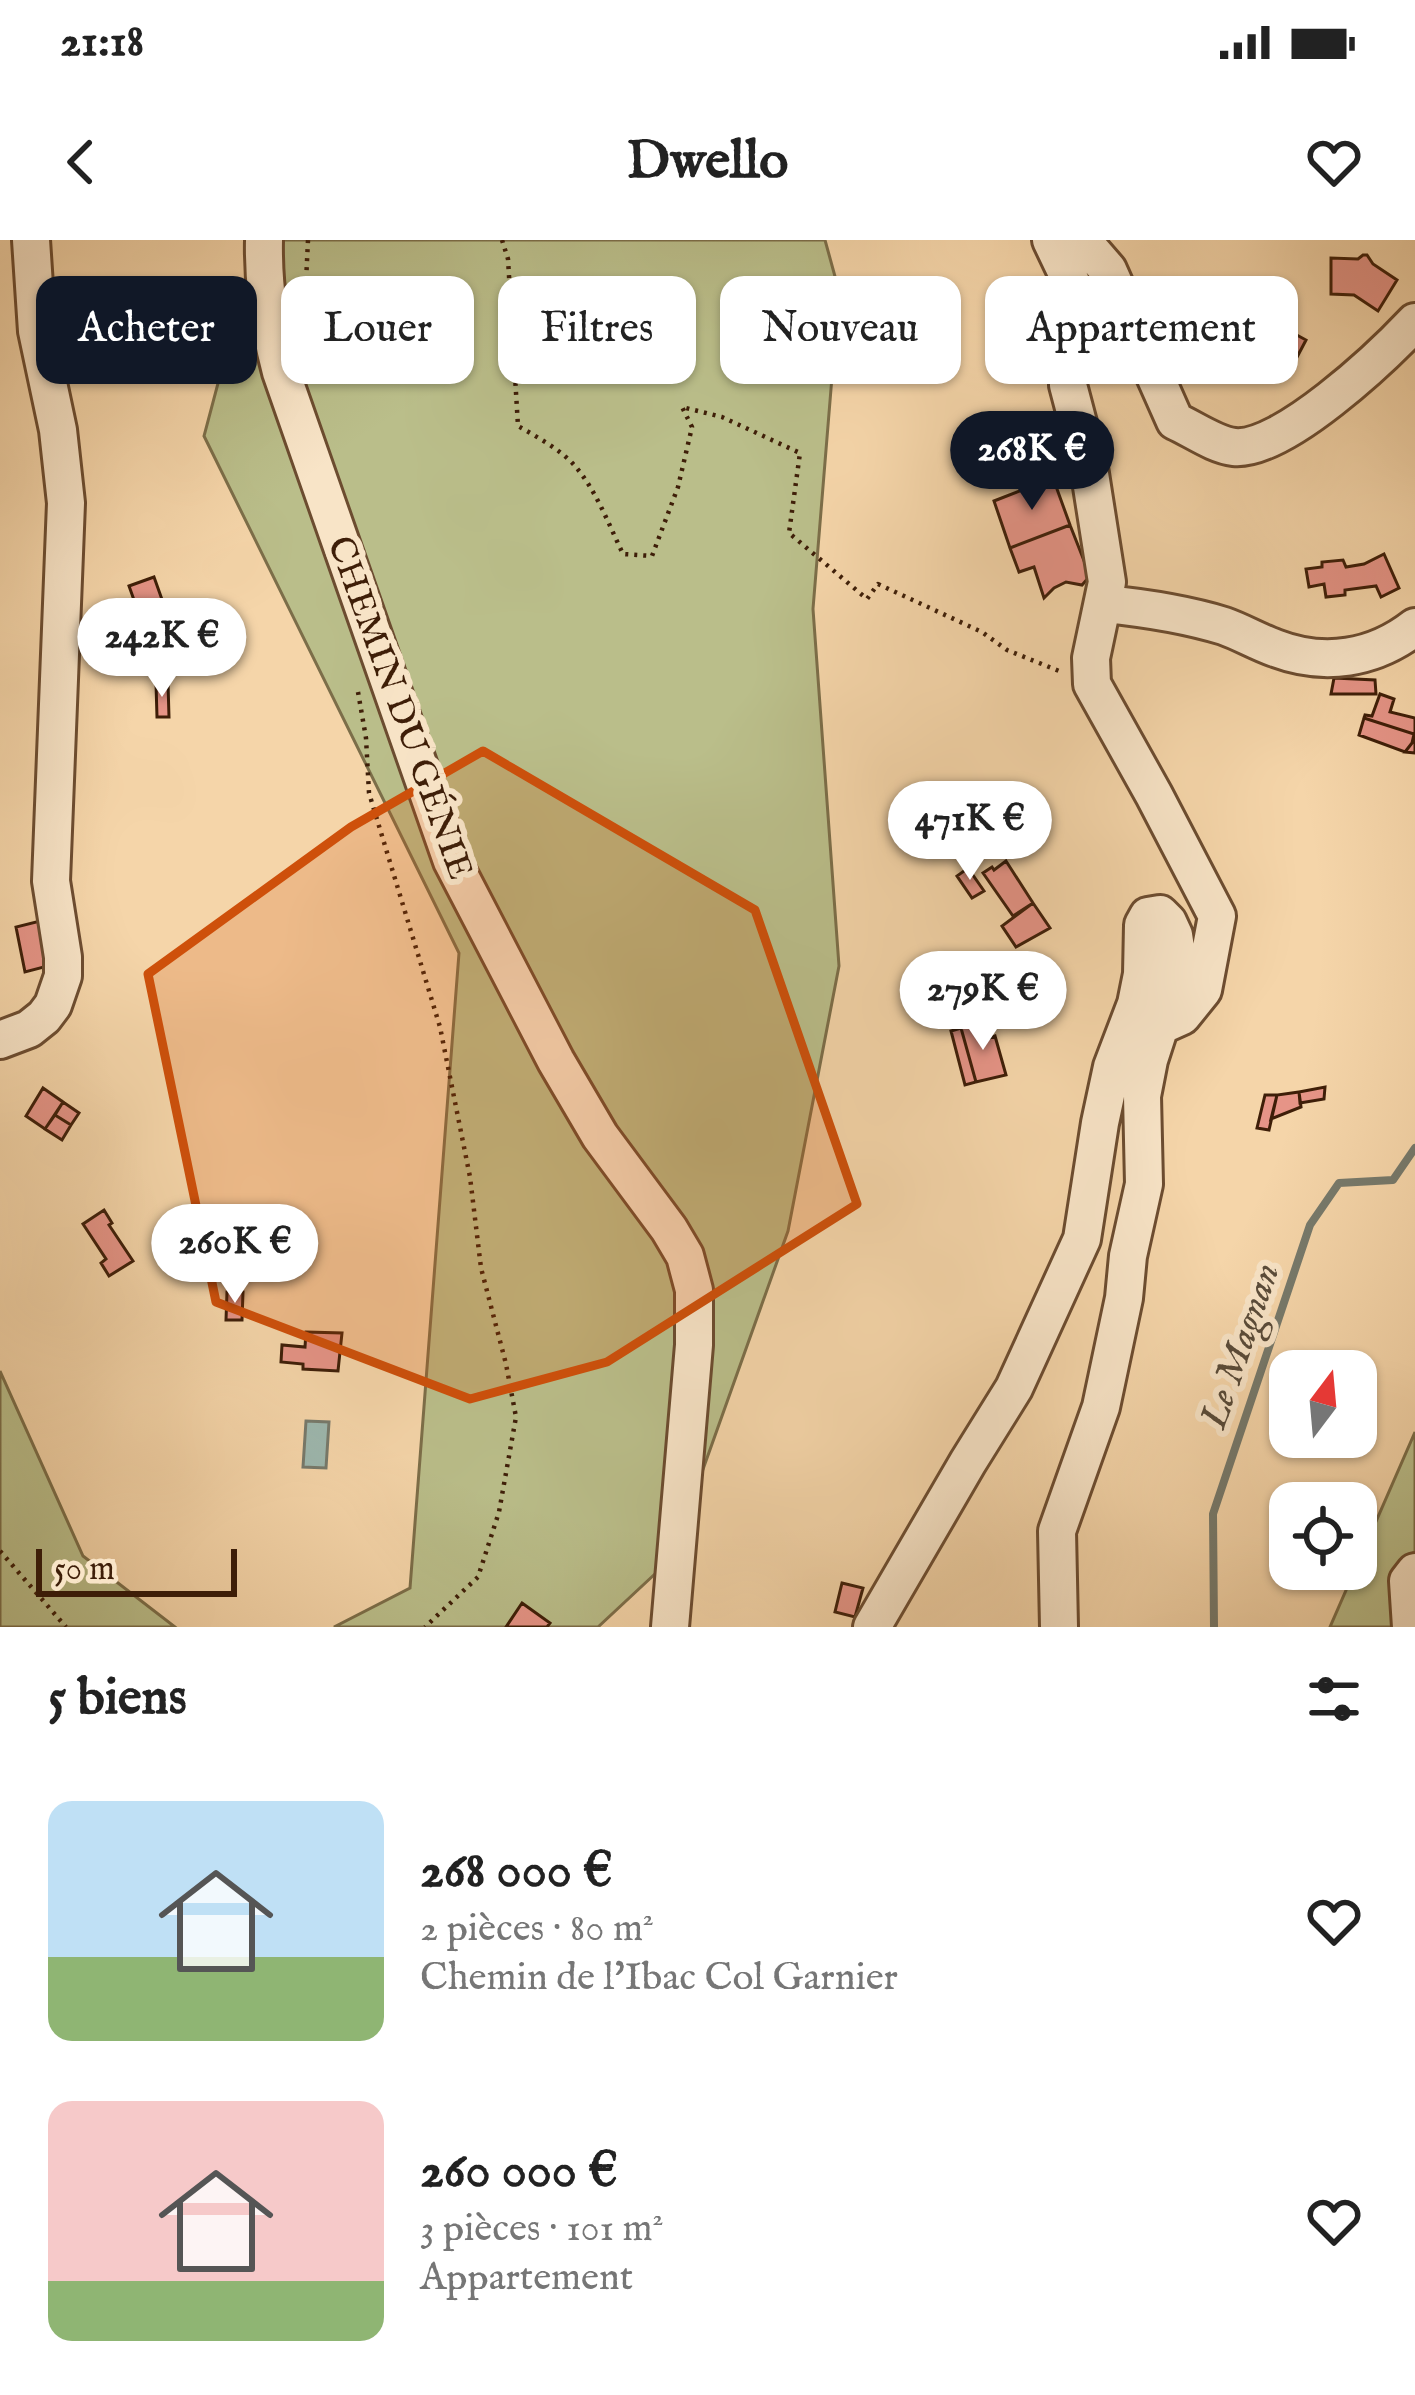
<!DOCTYPE html>
<html lang="fr">
<meta charset="utf-8">
<style>
:root{--surface:#fff;--page:#f6f6f6;--text:#222;--muted:#767676;--accent:#111827}
body{margin:0;font-family:"IM FELL English",serif;background:var(--page);color:var(--text);height:100vh;display:flex;flex-direction:column;font-size:45px;white-space:nowrap}
*{box-sizing:border-box;margin:0}
p{font-size:39px;color:var(--muted)}
.icon{flex:none;width:66px;height:66px;fill:none;stroke:currentColor;stroke-width:2;stroke-linecap:round;stroke-linejoin:round}
.map{position:relative;height:1387px;overflow:hidden}
.panel{display:flex;flex-direction:column;background:var(--surface);flex:1}
.panel>*{flex:none}
.hud{position:absolute;left:36px;top:36px;width:1344px;height:108px;display:flex;gap:24px}
.needle{width:78px;rotate:16deg}
.controls{position:absolute;left:1269px;top:1110px;display:grid;gap:24px}
.controls a{display:grid;place-items:center;width:108px;height:108px;border-radius:24px;background:var(--surface);box-shadow:0 3px 9px #0004;font-size:60px}
.scale{position:absolute;left:36px;bottom:30px;width:201px;box-sizing:border-box;padding-left:12px;border:6px solid #3e1e08;border-top:0;font-size:33px;line-height:42px;white-space:nowrap;color:#3e1e08;-webkit-text-stroke:9px #f8e4c7;paint-order:stroke}
.price{position:absolute;translate:-50% -102px;padding:0 27px;border-radius:42px;background:#fff;color:#222;font-size:39px;line-height:78px;filter:drop-shadow(0 3px 6px #0008)}
.price::after{content:'';position:absolute;left:50%;top:72px;width:36px;height:27px;margin-left:-18px;background:inherit;clip-path:polygon(0 0,100% 0,50% 100%)}
.price.active{background:var(--accent);color:#fff}
ul{padding:0;list-style:none}
li{display:flex;align-items:center;gap:36px;height:300px;padding:0 48px}
li span{display:grid;place-items:center;flex:none;width:336px;height:240px;border-radius:24px;color:#555}
li>.icon{margin-inline-start:auto}
span .icon{width:144px;height:144px;fill:#fffc;stroke-width:1}
li b{font-size:51px}
h2{display:flex;justify-content:space-between;align-items:center;height:144px;padding:0 48px;font-size:51px}
.chip{padding:0 42px;border-radius:24px;background:var(--surface);box-shadow:0 3px 9px #0004;font-size:42px;line-height:108px}
.chip.active{background:var(--accent);color:#fff}
.status{display:flex;justify-content:space-between;align-items:center;height:84px;padding:0 60px;background:var(--surface);direction:ltr}
.status svg{height:33px;fill:currentColor}
header{display:flex;justify-content:space-between;align-items:center;height:156px;padding:0 48px;background:var(--surface);font-size:54px;font-weight:800}
.map>svg:first-child{display:block}
</style>
<div class="status"><b>21:18</b><svg viewBox="0 0 49 12"><path d="M0 12V9h3v3zM5 12V6h3v6zM10 12V3h3v9zM15 12V0h3v12zM26 1h20v11H26zM47 4h2v5h-2z"/></svg></div>
<header><svg class="icon" aria-label="back" viewBox="0 0 24 24"><path d="M15 5l-7 7 7 7"/></svg>Dwello<svg class="icon" aria-label="heart" viewBox="0 0 24 24"><path d="M12 20l-8-8c-3-5 5-10 8-4 3-6 11-1 8 4z"/></svg></header>
<div class="map">
<svg width="1415" height="1387" viewBox="0 0 1415 1387">
<rect width="100%" height="100%" fill="#f5d5a9"/>
<filter id="stains"><feTurbulence type="fractalNoise" baseFrequency=".00167" numOctaves="4"/><feColorMatrix values="0 0 0 0 .2 0 0 0 0 .09 0 0 0 0 .02 0 0 0 .5 -.17"/></filter>
<radialGradient id="worn" r=".72"><stop offset=".6" stop-color="#630" stop-opacity="0"/><stop offset="1" stop-color="#630" stop-opacity=".3"/></radialGradient>
<path fill="#babe8a" stroke="#7c6e49" stroke-width="3" d="M256,0H825L839,51L813,369L839,726L788,991L671,1319L598,1387H334L410,1348L459,713L204,196Z
M0,1131L83,1316L175,1387H0Z
M1415,1192V1387H1330Z"/>
<path fill="#9db8af" stroke="#777a6c" stroke-width="3" d="M306,1181L329,1182L326,1228L303,1227Z"/>
<g fill="none" stroke-linecap="round" stroke-linejoin="round">
<path stroke="#777a6c" stroke-width="8" d="M1214,1387L1213,1274L1310,985L1339,943L1393,940L1415,908"/>
</g>
<path fill="#e69487" stroke="#3e1e08" stroke-width="3" d="M1363,15H1367L1373,24L1397,40L1378,71L1354,55L1331,54V18L1358,19Z
M1260,75L1306,100L1295,121L1248,97Z
M1053,238L1070,285L1010,308L994,261Z
M1070,285L1090,336L1082,345L1066,342L1054,348L1044,358L1034,327L1019,332L1010,308Z
M1384,314L1399,348L1381,357L1376,346L1345,350V355L1326,357L1324,344L1309,347L1306,329L1322,327V322L1343,320L1346,327L1364,324Z
M154,337L170,382L145,391L129,346Z
M1334,438L1375,440L1376,454H1331Z
M156,443H168L169,477H157Z
M1380,454L1394,459L1390,472L1415,478V513L1405,512L1412,503L1414,494L1364,478L1365,475L1372,476Z
M1364,478L1414,494L1412,503L1405,512L1359,495Z
M1006,621L1033,663L1013,676L983,633L992,627L994,630Z
M968,628L984,651L972,658L957,636Z
M1033,663L1050,688L1016,707L1002,686Z
M40,681L48,726L25,732L16,687Z
M984,782L989,798L995,796L1006,835L976,842L961,788Z
M961,788L976,842L965,845L951,791Z
M1325,847L1324,859L1300,863L1299,852Z
M43,848L63,862L45,889L26,876Z
M1299,852L1301,867L1271,879L1277,855Z
M1265,855H1277L1269,890L1257,888Z
M63,862L79,873L71,885L55,875Z
M55,875L71,885L62,900L45,889Z
M104,970L112,983L109,985L133,1021L109,1036L101,1023L106,1019L83,984Z
M227,1052H243L242,1080H226Z
M306,1092L342,1093L338,1131L303,1129V1124L281,1122L282,1105L305,1107Z
M842,1343L863,1348L855,1377L835,1372Z
M522,1363L550,1383L547,1387H506Z"/>
<g fill="none" stroke-linecap="round" stroke-linejoin="round">
<defs>
<path id="minor" d="M264,0C263,46 269,87 281,132L452,621L556,821L600,896L669,989L685,1016L694,1050V1105L670,1387
M1051,0L1071,42L1068,145L1088,221L1107,342L1091,418L1092,444L1154,555L1217,676L1203,750L1182,776L1162,785
M1082,0L1108,30L1175,181C1193,189 1215,205 1234,207C1282,212 1382,117 1415,82
M1105,364C1145,368 1185,374 1224,386C1241,392 1258,402 1275,408C1324,427 1374,419 1415,387
M0,800L29,789L44,777L53,765L63,736V717L51,641L66,263L58,190L37,91L31,0
M872,1387L968,1222L1014,1148L1082,999L1100,883L1112,827L1136,764L1142,734L1143,685L1148,676L1160,674L1168,682L1174,695L1177,715L1171,752L1149,820L1142,856L1144,944L1128,1016L1124,1058L1101,1167L1057,1291L1059,1387
M1411,1387L1408,1341L1415,1332"/>
</defs>
<use href="#minor" stroke="#6c4c30" stroke-width="42"/>
<path stroke="#3e1e08" stroke-width="4.5" stroke-dasharray="3 6" stroke-linecap="butt" d="M502,0L508,19L518,186C537,197 560,209 575,226C596,250 609,285 623,314L652,316L678,247L692,187L682,167L722,177L800,213L789,293L867,359L878,344L982,392L1007,410L1059,431
M304,84L308,0
M358,452L366,498L369,553L440,787L470,937L481,1028L506,1124L516,1177L499,1272L478,1337L425,1387
M0,1311L66,1387"/>
<use href="#minor" stroke="#f8e4c7" stroke-width="36"/>
</g>
<path fill="#ce500b" fill-opacity="0.2" stroke="#ce500b" stroke-width="9" stroke-linejoin="round" d="M483,511L755,670L857,964L607,1122L470,1159L216,1062L148,734L351,587Z"/>
<g text-anchor="middle" stroke-width="12" stroke-linejoin="round" paint-order="stroke">
<g font-size="36" fill="#3e1e08" stroke="#f8e4c7">
<text transform="translate(402 467) rotate(70)" y="13">CHEMIN DU GÉNIE</text>
</g>
<g font-size="39" font-style="italic" fill="#5a4c3a" stroke="#f8e4c7">
<text transform="translate(1238 1105) rotate(-71)" y="14">Le Magnan</text>
</g>
</g>
<rect width="100%" height="100%" filter="url(#stains)"/>
<rect width="100%" height="100%" fill="url(#worn)"/>
</svg>
<div class="controls">
<a><svg class="needle" viewBox="-14 -14 28 28"><path d="M0-13l5 13h-10z" fill="#e53935"/><path d="M0 13l5-13h-10z" fill="#767676"/></svg></a>
<a><svg class="icon" aria-label="locate" viewBox="0 0 24 24"><circle cx="12" cy="12" r="6"/><path d="M12 2v4M12 18v4M2 12h4M18 12h4"/></svg></a>
</div>
<div class="scale">50 m</div>
<b class="price active" style="left:1032px;top:273px">268K €</b>
<b class="price" style="left:162px;top:460px">242K €</b>
<b class="price" style="left:970px;top:643px">471K €</b>
<b class="price" style="left:983px;top:813px">279K €</b>
<b class="price" style="left:235px;top:1066px">260K €</b>
<div class="hud">
<a class="chip active">Acheter</a>
<a class="chip">Louer</a>
<a class="chip">Filtres</a>
<a class="chip">Nouveau</a>
<a class="chip">Appartement</a>
</div>
</div>
<section class="panel">
<h2>5 biens<svg class="icon" aria-label="filters" viewBox="0 0 24 24"><path d="M4 7h16M4 17h16"/><circle cx="9" cy="7" r="2"/><circle cx="15" cy="17" r="2"/></svg></h2>
<ul>
<li><span style="background:linear-gradient(#bfe0f5 65%,#8fb573 0)"><svg class="icon" aria-label="home" viewBox="0 0 24 24"><path d="M3 11l9-7 9 7M6 9v11h12V9"/></svg></span><div><b>268 000 €</b><p>2 pièces · 80 m²</p><p>Chemin de l'Ibac Col Garnier</p></div><svg class="icon" aria-label="heart" viewBox="0 0 24 24"><path d="M12 20l-8-8c-3-5 5-10 8-4 3-6 11-1 8 4z"/></svg></li>
<li><span style="background:linear-gradient(#f6c9c9 75%,#8fb573 0)"><svg class="icon" aria-label="home" viewBox="0 0 24 24"><path d="M3 11l9-7 9 7M6 9v11h12V9"/></svg></span><div><b>260 000 €</b><p>3 pièces · 101 m²</p><p>Appartement</p></div><svg class="icon" aria-label="heart" viewBox="0 0 24 24"><path d="M12 20l-8-8c-3-5 5-10 8-4 3-6 11-1 8 4z"/></svg></li>
</ul>
</section>
